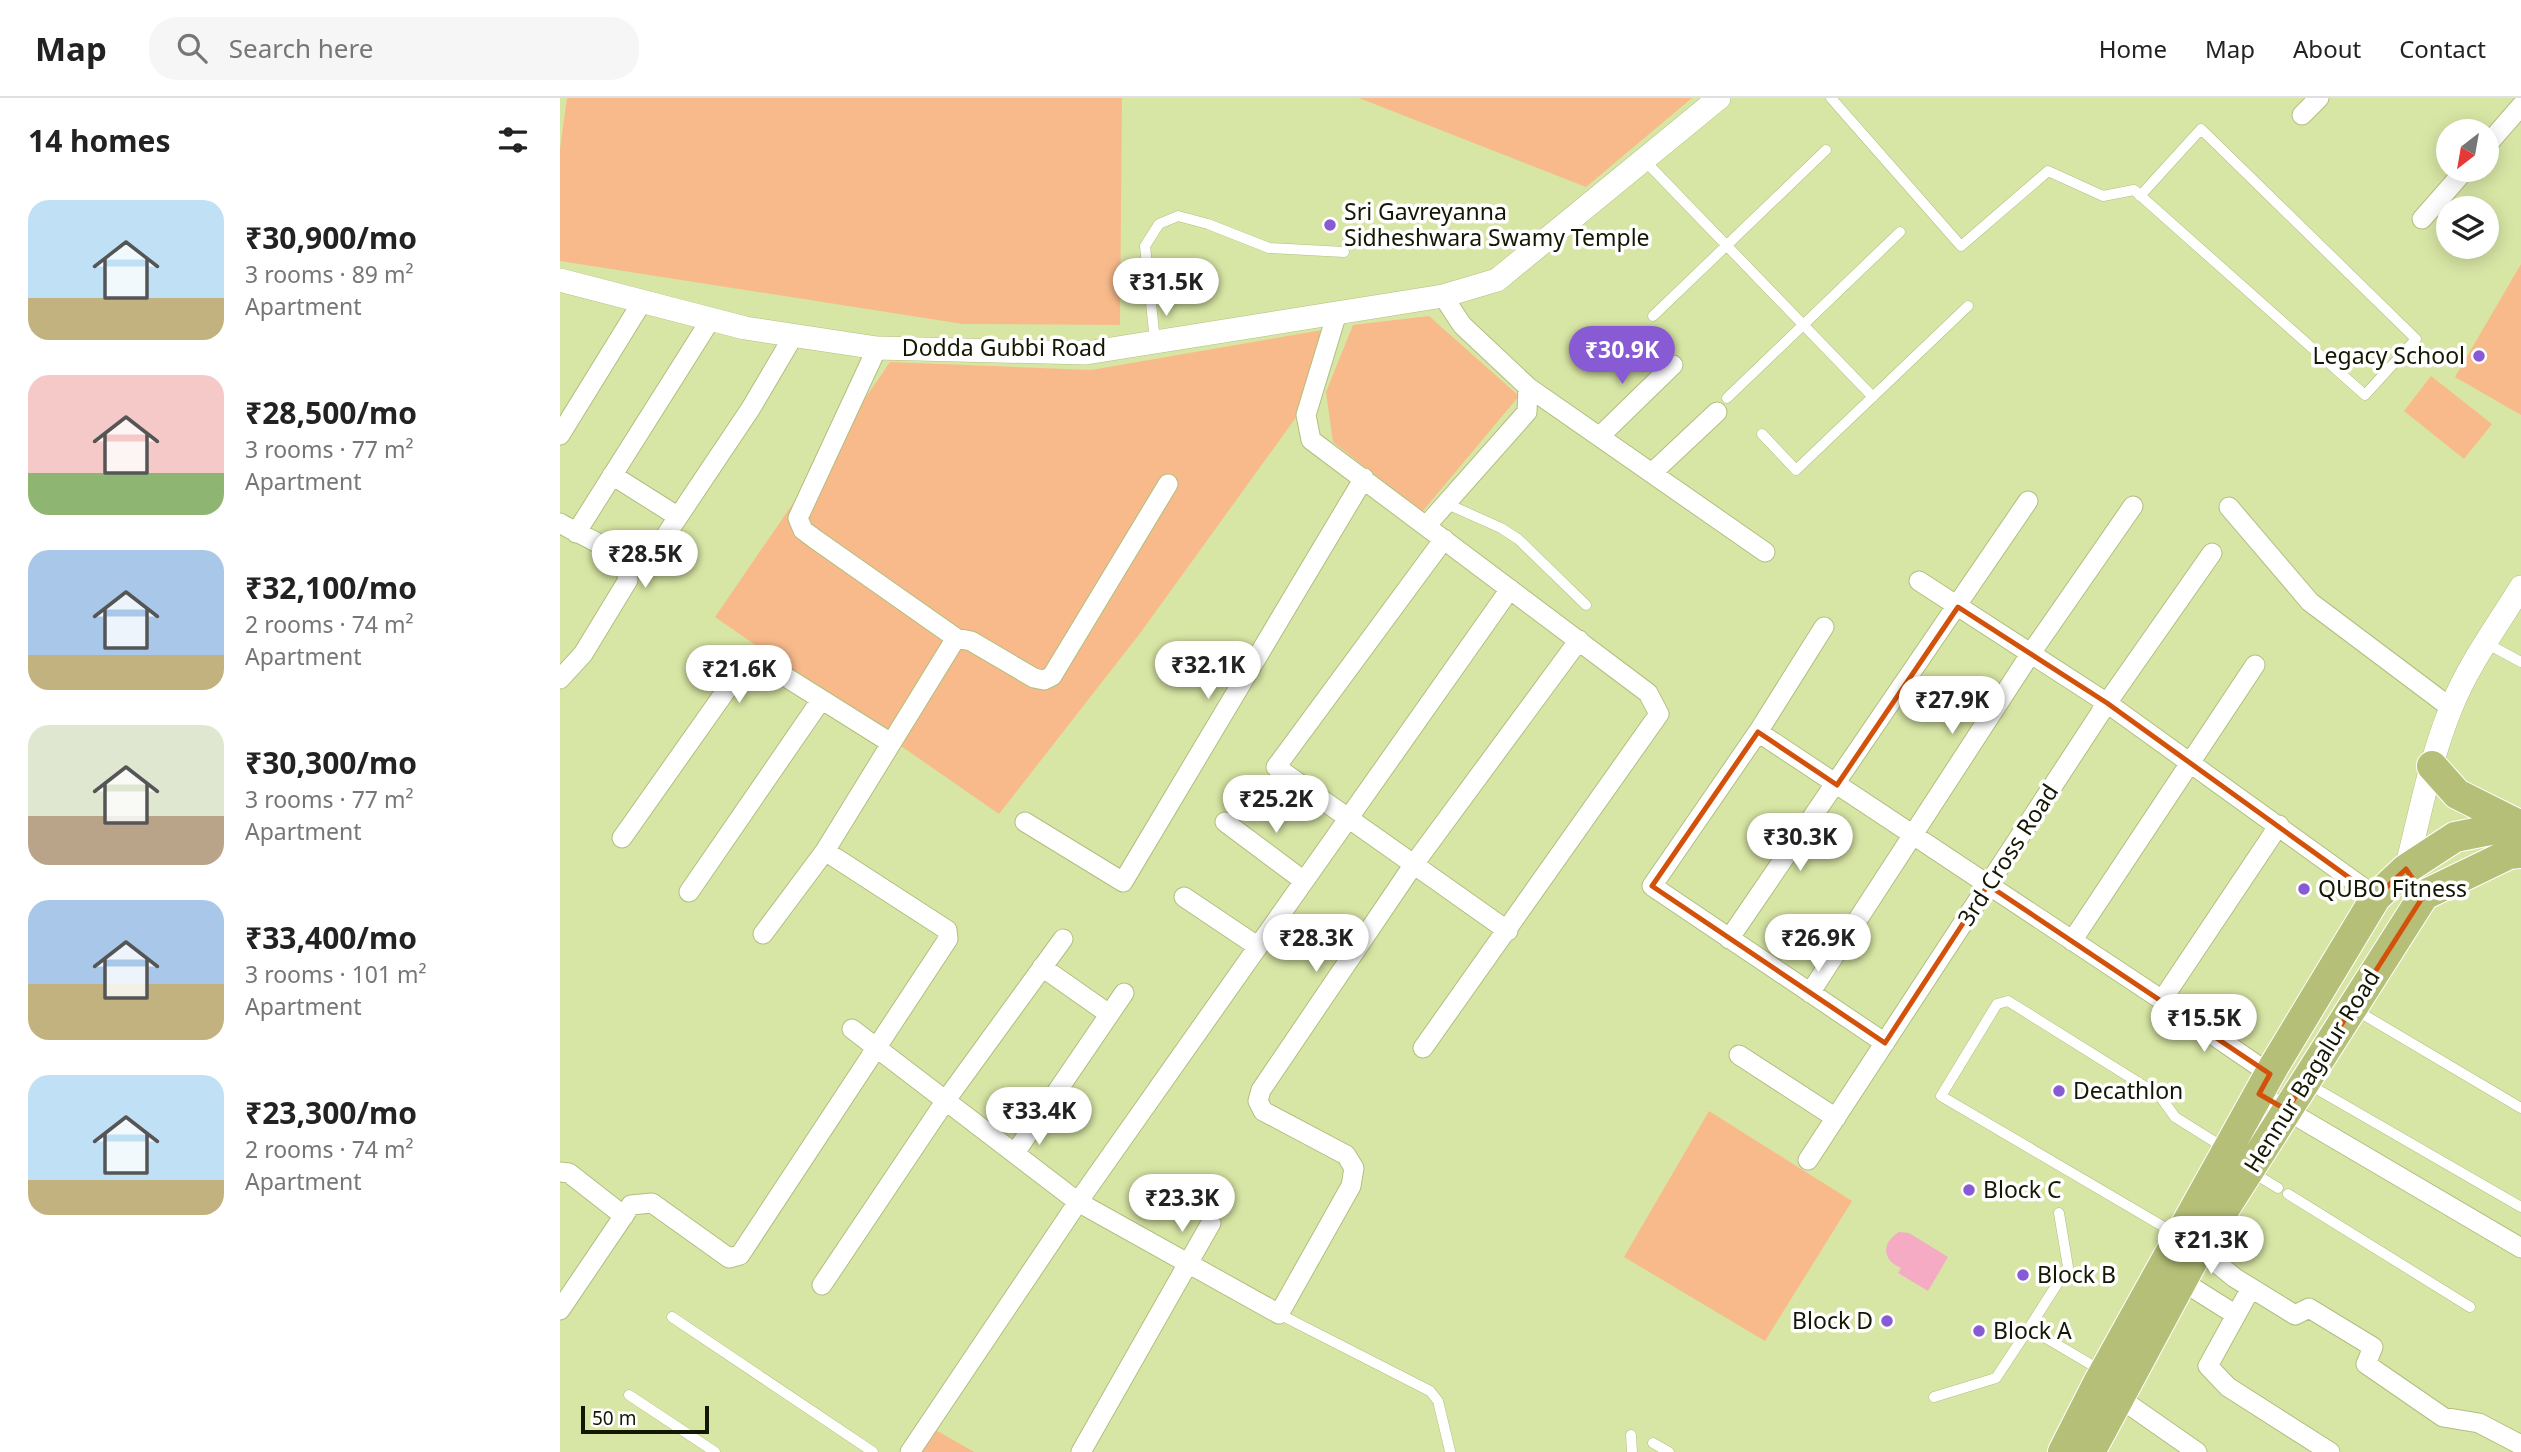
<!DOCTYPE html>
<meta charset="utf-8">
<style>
:root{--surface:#fff;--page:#f6f6f6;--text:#222;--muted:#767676;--line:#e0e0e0;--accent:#885ad3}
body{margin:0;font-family:"Noto Sans",sans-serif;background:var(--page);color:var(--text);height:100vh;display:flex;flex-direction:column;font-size:26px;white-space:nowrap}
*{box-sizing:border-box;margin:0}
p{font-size:23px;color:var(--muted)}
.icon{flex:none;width:38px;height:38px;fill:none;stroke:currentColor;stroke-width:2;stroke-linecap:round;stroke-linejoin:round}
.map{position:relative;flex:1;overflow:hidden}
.side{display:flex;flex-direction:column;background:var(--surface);width:560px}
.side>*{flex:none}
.needle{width:46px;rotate:211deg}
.buttons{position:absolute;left:1876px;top:21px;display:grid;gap:14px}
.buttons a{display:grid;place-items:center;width:63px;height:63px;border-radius:50%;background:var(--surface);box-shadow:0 4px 18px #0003;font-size:35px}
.scale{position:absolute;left:21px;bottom:18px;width:128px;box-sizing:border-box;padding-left:7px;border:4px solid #141802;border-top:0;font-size:19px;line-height:24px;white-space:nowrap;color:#141802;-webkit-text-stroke:5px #fff;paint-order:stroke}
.price{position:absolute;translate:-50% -60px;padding:0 16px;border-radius:24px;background:#fff;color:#222;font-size:23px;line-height:46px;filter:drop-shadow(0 2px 4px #0008)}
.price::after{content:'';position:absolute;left:50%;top:42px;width:21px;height:16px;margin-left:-10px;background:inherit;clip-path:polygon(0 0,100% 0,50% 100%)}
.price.selected{background:var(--accent);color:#fff}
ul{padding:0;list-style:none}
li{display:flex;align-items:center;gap:21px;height:175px;padding:0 28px}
li span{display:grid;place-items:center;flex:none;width:196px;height:140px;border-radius:21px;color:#555}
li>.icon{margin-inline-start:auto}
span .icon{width:84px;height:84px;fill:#fffc;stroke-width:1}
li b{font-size:30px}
h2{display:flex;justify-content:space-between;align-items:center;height:84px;padding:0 28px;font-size:30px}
header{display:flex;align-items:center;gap:42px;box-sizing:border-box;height:98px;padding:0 35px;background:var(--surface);border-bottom:2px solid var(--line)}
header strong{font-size:33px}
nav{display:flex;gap:38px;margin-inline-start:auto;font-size:24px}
.search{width:490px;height:63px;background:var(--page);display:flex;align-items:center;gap:18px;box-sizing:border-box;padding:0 24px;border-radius:28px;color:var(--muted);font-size:26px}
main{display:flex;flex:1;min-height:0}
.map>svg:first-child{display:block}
</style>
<header>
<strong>Map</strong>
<div class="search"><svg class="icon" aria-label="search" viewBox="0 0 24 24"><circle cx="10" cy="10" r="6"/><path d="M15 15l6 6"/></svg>Search here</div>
<nav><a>Home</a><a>Map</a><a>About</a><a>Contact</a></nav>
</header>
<main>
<section class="side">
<h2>14 homes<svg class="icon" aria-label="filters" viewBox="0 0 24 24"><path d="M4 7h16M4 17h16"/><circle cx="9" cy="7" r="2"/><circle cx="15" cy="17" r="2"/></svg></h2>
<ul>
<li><span style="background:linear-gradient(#bfe0f5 70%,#c2b280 0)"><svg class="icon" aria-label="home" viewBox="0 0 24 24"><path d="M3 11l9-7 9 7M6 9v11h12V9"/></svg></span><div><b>₹30,900/mo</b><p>3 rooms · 89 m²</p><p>Apartment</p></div></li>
<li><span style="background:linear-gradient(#f6c9c9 70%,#8fb573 0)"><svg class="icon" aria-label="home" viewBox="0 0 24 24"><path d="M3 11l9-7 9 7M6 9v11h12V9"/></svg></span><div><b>₹28,500/mo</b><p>3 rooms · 77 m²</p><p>Apartment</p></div></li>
<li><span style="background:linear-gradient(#a9c7e8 75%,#c2b280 0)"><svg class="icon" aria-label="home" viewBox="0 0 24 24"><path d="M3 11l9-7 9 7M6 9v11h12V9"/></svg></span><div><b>₹32,100/mo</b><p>2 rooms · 74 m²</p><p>Apartment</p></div></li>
<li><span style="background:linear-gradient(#dfe7d0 65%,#b9a48a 0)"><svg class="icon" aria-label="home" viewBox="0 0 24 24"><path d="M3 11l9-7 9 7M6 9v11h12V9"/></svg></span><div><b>₹30,300/mo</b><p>3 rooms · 77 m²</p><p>Apartment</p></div></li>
<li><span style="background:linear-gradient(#a9c7e8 60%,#c2b280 0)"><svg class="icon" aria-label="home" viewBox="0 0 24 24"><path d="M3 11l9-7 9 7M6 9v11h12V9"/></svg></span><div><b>₹33,400/mo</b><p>3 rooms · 101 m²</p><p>Apartment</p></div></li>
<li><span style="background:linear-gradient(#bfe0f5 75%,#c2b280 0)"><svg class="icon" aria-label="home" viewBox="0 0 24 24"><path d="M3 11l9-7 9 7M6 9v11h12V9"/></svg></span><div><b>₹23,300/mo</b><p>2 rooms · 74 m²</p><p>Apartment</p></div></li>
</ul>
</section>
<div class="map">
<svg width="1961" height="1354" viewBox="0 0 1961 1354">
<rect width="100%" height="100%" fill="#d8e6a5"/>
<path fill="#f8ba8b" d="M7,0H562L560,227L403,226L0,163V51Z
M799,0H1132L1026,89Z
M1961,166V317L1895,279Z
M869,218L959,298L862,414L773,344L766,294L793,227Z
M768,231L737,318L581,534L439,716L155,519L330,264L531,272Z
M1871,278L1932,326L1904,361L1844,313Z
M1149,1013L1292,1103L1205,1243L1064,1159Z
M374,1331L414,1354H359Z"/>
<path fill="#f5abc3" d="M1339,1134L1349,1135L1388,1159L1368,1193L1338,1175L1341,1170C1322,1162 1321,1145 1339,1134Z"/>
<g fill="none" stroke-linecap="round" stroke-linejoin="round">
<defs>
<path id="service" d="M1271,0L1401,148L1488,73L1543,98L1574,92L1805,297L1856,241L1641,31L1580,98
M1085,63L1313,299
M1093,218L1266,52
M595,243L585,148L599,126L618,118L648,126L709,150L784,154
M1167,300L1340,134
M1202,336L1236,372L1408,208
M885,405L941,430L958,441L1026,507
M1926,545L1961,564
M1794,911L1961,1010
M1748,986L1961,1109
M1692,1074L1718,1090
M1728,1096L1910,1209
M1616,1136L1381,998L1437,906L1448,903L1600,998L1615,1019L1666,1051
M719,1216L870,1293L878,1303L890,1353
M112,1219L313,1354
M1469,1230L1508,1169L1499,1115
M69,1297L155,1354
M1374,1299L1436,1280L1469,1230L1542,1273
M1071,1337L1072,1354
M1093,1345L1109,1354"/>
<path id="minor" d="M1742,17L1759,0
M1927,47L1961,8
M1862,121L1905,72
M777,215L746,317L751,342L1088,595L1099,616L863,950
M317,250L238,420L243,432L255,441L396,540L411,543L474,580L484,582L492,578L608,386
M968,289L1205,454
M0,337L82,204
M1040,338L1113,267
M1093,374L1157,314
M52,377L117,418
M1669,409L1750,504L1891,610
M0,425C24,440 65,451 68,482L23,556L0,581
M866,428L967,314L968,289L902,227L883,198
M16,435L151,221
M884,441L716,669L948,833
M98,449L191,310L234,237
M1359,483L1547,605L1816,799
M1264,529L1198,634L1092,788L1325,945
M1198,634L1602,902L1719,727
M465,724L563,784L804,380
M665,724L744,783
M62,740L189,560L197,561L331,645
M129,794L261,602
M624,799L697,848
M203,836L265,753L396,540
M1169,841L1468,403
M1512,843L1695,567
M482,869L549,916
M1250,895L1471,555L1573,408
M1602,902L1710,976
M292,931L518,1104L719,1216L791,1088L794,1070L786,1057L703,1013L698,1003L701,992L854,766L1019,542
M1179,957L1276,1020
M1699,996L1961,1150
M455,1055L564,895
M1248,1062L1547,605L1652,455
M0,1074L9,1075L64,1118
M1639,1151L1675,1180L1735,1217L1749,1210L1813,1249L1806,1266L1883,1319L1919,1325L1961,1347
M1622,1183L1676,1217
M262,1187L386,1002L503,841
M1691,1190L1648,1268L1668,1289L1770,1354
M0,1212L71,1107L92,1105L169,1160L180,1157L388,841L387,832L265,753
M1551,1294L1637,1354
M350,1354L518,1104L950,491
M521,1354L651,1125"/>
<path id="tertiary" d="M0,182L185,230L317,250L526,255L883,198L937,182L1159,0
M1851,777L1846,771C1860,717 1870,661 1891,610C1908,567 1937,528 1961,489"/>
<path id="primary" d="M1872,668L1897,696L1957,726
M1503,1354L1538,1285L1714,968L1816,799L1846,771L1895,739L1961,726
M1530,1354L1639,1151L1864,797L1949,756L1961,755"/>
</defs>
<use href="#service" stroke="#b1be7f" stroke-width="11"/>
<use href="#minor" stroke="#b1be7f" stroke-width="21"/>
<use href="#tertiary" stroke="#b1be7f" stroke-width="24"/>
<use href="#primary" stroke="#fff" stroke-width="32"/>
<use href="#service" stroke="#fff" stroke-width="10"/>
<use href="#minor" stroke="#fff" stroke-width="19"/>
<use href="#tertiary" stroke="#fff" stroke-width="23"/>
<use href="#primary" stroke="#b5bf77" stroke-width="30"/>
</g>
<path fill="none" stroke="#d3520b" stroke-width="5" stroke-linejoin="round" d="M1398,509L1547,605L1816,799L1846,771L1864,797L1727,1012L1699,996L1710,976L1428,787L1325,945L1092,788L1198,634L1277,687Z"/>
<g fill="#885ad3" stroke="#fff" stroke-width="2.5">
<circle cx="770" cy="127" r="7"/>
<circle cx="1919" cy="258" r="7"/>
<circle cx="1744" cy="791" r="7"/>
<circle cx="1499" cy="993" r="7"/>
<circle cx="1409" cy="1092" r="7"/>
<circle cx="1463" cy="1177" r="7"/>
<circle cx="1327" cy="1223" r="7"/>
<circle cx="1419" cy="1233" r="7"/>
</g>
<g text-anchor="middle" stroke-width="7" stroke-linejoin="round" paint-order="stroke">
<g font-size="23" fill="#141802" stroke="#fff" text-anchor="start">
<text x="784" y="122">Sri Gavreyanna<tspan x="784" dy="26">Sidheshwara Swamy Temple</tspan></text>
<text x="1905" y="266" text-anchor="end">Legacy School</text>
<text x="1758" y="799">QUBO Fitness</text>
<text x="1513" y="1001">Decathlon</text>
<text x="1423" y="1100">Block C</text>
<text x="1477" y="1185">Block B</text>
<text x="1313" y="1231" text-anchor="end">Block D</text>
<text x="1433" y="1241">Block A</text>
</g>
<g font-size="23" fill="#141802" stroke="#fff">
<text x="444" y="258">Dodda Gubbi Road</text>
<text transform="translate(1448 757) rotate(-57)" y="8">3rd Cross Road</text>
<text transform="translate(1752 973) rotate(-58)" y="8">Hennur Bagalur Road</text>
</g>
</g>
</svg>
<div class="buttons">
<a><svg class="needle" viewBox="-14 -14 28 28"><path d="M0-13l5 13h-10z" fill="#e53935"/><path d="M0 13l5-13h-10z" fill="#767676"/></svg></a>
<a><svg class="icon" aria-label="layers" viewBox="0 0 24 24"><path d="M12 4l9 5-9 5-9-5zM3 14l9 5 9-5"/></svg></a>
</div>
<div class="scale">50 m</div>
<b class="price" style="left:606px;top:220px">₹31.5K</b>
<b class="price selected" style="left:1062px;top:288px">₹30.9K</b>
<b class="price" style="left:85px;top:492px">₹28.5K</b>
<b class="price" style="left:648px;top:603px">₹32.1K</b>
<b class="price" style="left:179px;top:607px">₹21.6K</b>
<b class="price" style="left:1392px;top:638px">₹27.9K</b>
<b class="price" style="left:716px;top:737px">₹25.2K</b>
<b class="price" style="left:1240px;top:775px">₹30.3K</b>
<b class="price" style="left:756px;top:876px">₹28.3K</b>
<b class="price" style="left:1258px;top:876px">₹26.9K</b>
<b class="price" style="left:1644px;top:956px">₹15.5K</b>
<b class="price" style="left:479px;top:1049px">₹33.4K</b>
<b class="price" style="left:622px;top:1136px">₹23.3K</b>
<b class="price" style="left:1651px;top:1178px">₹21.3K</b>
</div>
</main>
